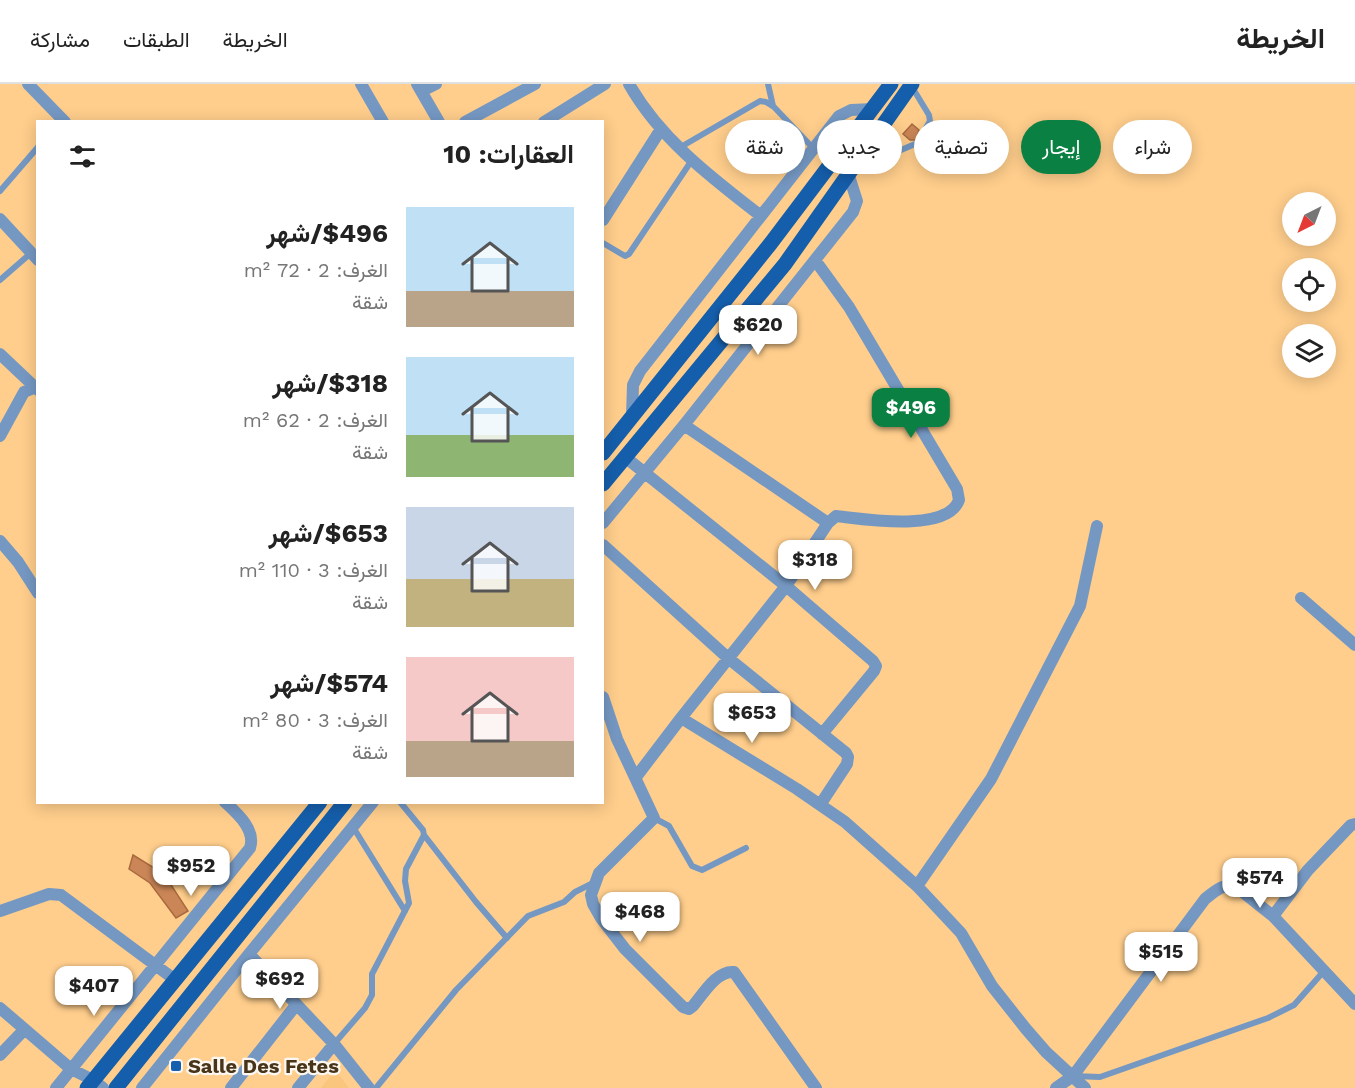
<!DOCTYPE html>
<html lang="ar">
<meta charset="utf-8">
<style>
:root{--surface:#fff;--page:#f2f2f2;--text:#222;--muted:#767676;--line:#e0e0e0;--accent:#0b8043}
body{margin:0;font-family:"Work Sans",Vazirmatn,sans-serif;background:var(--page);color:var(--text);direction:rtl;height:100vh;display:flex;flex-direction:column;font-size:22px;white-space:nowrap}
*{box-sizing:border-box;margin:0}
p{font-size:20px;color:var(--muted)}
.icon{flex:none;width:33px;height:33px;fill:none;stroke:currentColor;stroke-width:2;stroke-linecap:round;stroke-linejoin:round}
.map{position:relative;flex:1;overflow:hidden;direction:ltr}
.panel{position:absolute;left:36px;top:36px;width:568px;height:684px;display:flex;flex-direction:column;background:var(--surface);border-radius:0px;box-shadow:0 3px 15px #0003;direction:rtl}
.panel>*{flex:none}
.guide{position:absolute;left:622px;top:36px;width:570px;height:54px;direction:rtl;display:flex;gap:12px}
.needle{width:39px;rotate:222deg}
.fabs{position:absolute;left:1282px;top:108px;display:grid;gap:12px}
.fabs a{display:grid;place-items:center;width:54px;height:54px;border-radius:50%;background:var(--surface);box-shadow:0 3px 15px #0003;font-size:30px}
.price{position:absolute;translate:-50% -51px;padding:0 14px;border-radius:12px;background:#fff;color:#222;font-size:20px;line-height:39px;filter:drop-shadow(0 2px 3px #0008)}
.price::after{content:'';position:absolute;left:50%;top:36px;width:18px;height:14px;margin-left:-9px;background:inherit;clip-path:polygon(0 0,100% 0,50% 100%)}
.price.selected{background:var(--accent);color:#fff}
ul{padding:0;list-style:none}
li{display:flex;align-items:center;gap:18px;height:150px;padding:0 30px}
li span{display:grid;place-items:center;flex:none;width:168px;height:120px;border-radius:0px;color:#555}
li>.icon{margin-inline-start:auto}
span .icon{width:72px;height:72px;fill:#fffc;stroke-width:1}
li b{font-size:26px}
h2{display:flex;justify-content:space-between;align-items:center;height:72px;padding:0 30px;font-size:26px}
.tag{padding:0 21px;border-radius:27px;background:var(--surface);box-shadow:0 3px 15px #0003;font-size:21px;line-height:54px}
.tag.selected{background:var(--accent);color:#fff}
header{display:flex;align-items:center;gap:36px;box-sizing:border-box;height:84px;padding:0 30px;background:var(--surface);border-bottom:2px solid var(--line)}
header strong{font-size:28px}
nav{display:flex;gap:33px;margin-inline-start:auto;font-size:21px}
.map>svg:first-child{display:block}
</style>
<header>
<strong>الخريطة</strong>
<nav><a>الخريطة</a><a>الطبقات</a><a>مشاركة</a></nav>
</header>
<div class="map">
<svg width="1355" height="1004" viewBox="0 0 1355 1004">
<rect width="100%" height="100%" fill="#ffce8c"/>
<path fill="#fac57c" d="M335,986L349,1004H321Z"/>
<path fill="#cb8657" stroke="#a96a3f" stroke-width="1.5" d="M912,40L919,46L918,50L920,53L927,52L936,59L927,70L919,63V56H910L903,50Z
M133,771L164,790L188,827L176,834L150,799L129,785Z"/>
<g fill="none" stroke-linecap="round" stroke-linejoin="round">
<path stroke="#7598c3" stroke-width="6" d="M768,0L773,22
M912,3L929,31L930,37L923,49
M871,59L901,66L915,60
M679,64L760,17L766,18L774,23L813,64
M0,107L38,63
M603,159L625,172L629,170L692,76
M0,196L31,169
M654,734L669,742L692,782L702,786L746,764
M353,743L405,827
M424,751L476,818L507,854
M334,960L365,924L372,911V890L409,819L405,797L406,785L424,751L423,746L400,718
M1073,992L1100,993L1268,934L1294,921L1324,887
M376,1004L456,906L528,832L564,818L575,808L595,798"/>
<path stroke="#7598c3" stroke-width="12" d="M28,0L65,38
M361,0L383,38
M417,0L439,38
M629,0C660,55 712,94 761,132
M422,7L436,0
M465,38L535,0
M544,38L605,0
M0,135L38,176
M603,136L661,45
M815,176L849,223L957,405L959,416C947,449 864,435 836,432L828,439
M0,270L38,306
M632,332L633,301L640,287L839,32L851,26L873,25
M684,341L828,439L786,502L681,634L797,705L845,738L917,802L961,849L992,902L1026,945L1046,968L1085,1004
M0,352L24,308L38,302
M625,373L786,502L873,577L876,582L874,587L822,650
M603,439L684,341L853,128L857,117L849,92
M0,457L18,478L38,509
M603,461L728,574L846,669L848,673L847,680L820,721
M1301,514L1355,561
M603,613L617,655L654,734L599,789L591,811L593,820L601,834L625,865L683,923L689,925L693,922C703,910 717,886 734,888L816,1004
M636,693L681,634
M1355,740L1351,741L1308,786L1273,832L1355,920
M917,802L991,695L1080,522L1097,442
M0,827L49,810L61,811L174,895
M249,870L334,960L369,1004
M0,924L71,985L93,996L103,1004
M0,971L24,946
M56,1004L250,764C256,746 238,730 225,718
M142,1004L249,870L373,718
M231,1004L296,921
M298,1004L334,960
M1056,1004L1073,992L1205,815C1215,807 1221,801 1234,801L1273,832"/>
<path stroke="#155eab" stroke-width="15" d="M603,369L771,159L891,0
M603,400L785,180L912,0
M87,1004L320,718
M116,1004L345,718"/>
</g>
<rect fill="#1460af" stroke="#fcf7f1" stroke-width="2" x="170" y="976" width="12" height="12" rx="3"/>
<g text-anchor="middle" stroke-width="4.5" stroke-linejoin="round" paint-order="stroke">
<g font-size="20" font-weight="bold" fill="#483519" stroke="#fcf7f1" text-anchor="start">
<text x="188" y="989">Salle Des Fetes</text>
</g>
</g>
</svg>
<div class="fabs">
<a><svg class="needle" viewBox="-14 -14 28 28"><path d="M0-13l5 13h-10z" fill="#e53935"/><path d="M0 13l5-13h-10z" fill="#767676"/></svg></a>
<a><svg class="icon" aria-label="locate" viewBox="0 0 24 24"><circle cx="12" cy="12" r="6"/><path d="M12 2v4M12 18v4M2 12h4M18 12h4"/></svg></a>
<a><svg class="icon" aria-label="layers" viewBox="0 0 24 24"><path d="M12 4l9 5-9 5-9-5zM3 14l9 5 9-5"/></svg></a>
</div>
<b class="price" style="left:758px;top:272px">$620</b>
<b class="price selected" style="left:911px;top:355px">$496</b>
<b class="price" style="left:815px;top:507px">$318</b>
<b class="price" style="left:752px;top:660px">$653</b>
<b class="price" style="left:191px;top:813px">$952</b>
<b class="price" style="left:1260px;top:825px">$574</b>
<b class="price" style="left:640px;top:859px">$468</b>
<b class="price" style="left:1161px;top:899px">$515</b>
<b class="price" style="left:280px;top:926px">$692</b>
<b class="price" style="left:94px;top:933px">$407</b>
<div class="guide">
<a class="tag">شراء</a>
<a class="tag selected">إيجار</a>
<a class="tag">تصفية</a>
<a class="tag">جديد</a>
<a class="tag">شقة</a>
</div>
<section class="panel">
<h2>العقارات: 10<svg class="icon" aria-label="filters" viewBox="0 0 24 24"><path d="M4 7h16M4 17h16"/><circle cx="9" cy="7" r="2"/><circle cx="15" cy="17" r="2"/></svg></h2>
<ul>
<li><span style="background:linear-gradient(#bfe0f5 70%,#b9a48a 0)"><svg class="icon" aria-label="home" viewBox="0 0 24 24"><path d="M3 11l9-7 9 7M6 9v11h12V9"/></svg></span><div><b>$496/شهر</b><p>الغرف: 2 · 72 m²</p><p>شقة</p></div></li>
<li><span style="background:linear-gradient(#bfe0f5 65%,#8fb573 0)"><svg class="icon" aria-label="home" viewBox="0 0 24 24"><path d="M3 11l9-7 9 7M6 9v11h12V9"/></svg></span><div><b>$318/شهر</b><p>الغرف: 2 · 62 m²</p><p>شقة</p></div></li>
<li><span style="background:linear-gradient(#c9d6e8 60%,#c2b280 0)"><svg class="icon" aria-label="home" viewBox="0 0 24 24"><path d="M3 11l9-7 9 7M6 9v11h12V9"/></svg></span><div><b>$653/شهر</b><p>الغرف: 3 · 110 m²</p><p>شقة</p></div></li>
<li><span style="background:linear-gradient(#f6c9c9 70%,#b9a48a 0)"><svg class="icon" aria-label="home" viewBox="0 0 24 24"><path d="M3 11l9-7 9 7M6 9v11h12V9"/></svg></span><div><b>$574/شهر</b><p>الغرف: 3 · 80 m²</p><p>شقة</p></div></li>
</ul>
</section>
</div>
